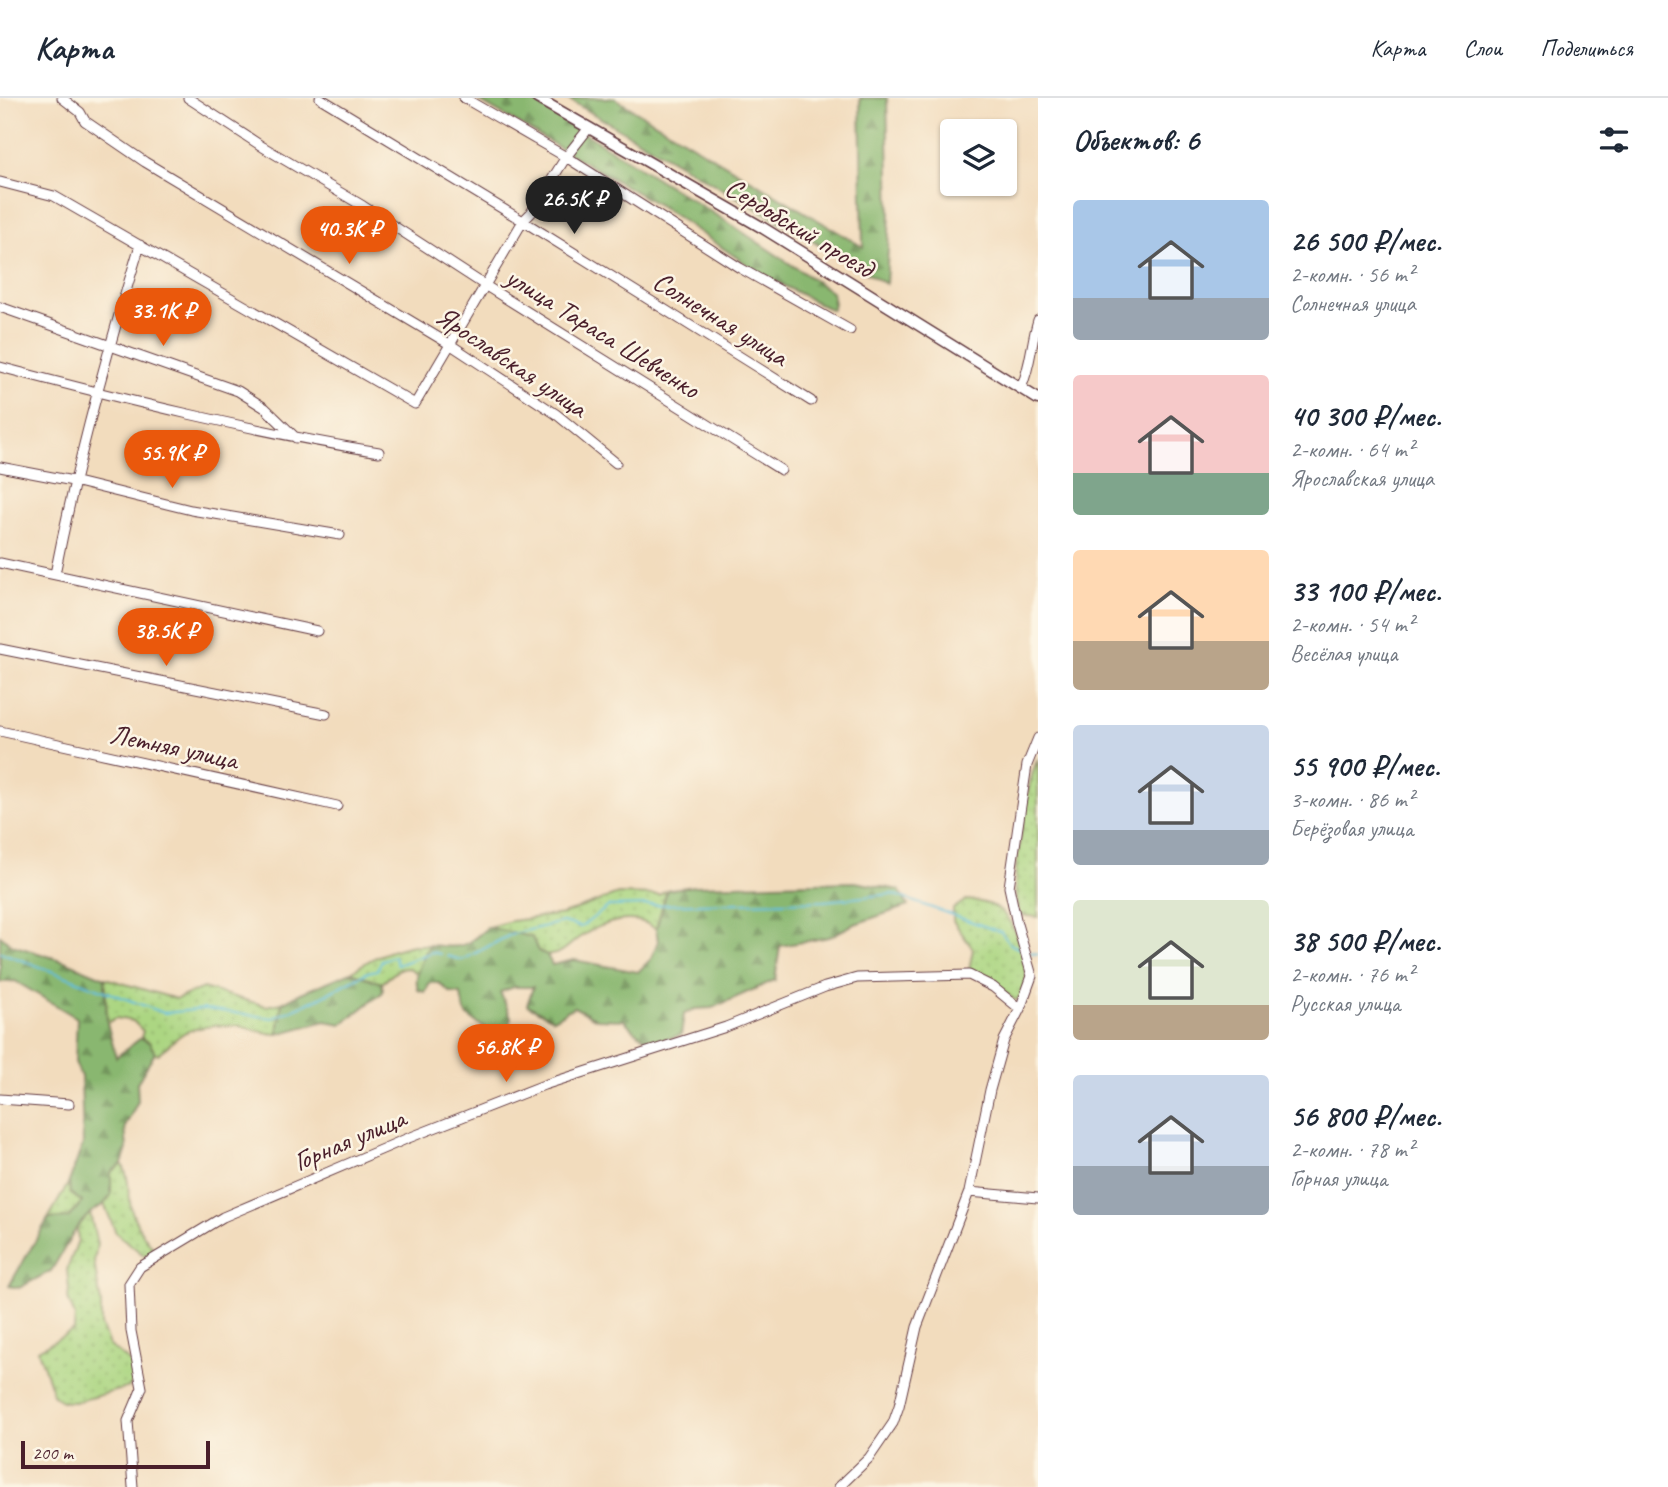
<!DOCTYPE html>
<html lang="ru">
<meta charset="utf-8">
<style>
:root{--surface:#fff;--page:#f2f2f3;--text:#1f2937;--muted:#747a83;--line:#e0e1e3;--accent:#ea580c}
body{margin:0;font-family:Caveat,sans-serif;background:var(--page);color:var(--text);height:100vh;display:flex;flex-direction:column;font-size:26px;white-space:nowrap}
*{box-sizing:border-box;margin:0}
p{font-size:23px;color:var(--muted)}
.icon{flex:none;width:38px;height:38px;fill:none;stroke:currentColor;stroke-width:2;stroke-linecap:round;stroke-linejoin:round}
.map{position:relative;flex:1;overflow:hidden}
.side{display:flex;flex-direction:column;background:var(--surface);width:630px}
.side>*{flex:none}
.controls{position:absolute;left:940px;top:21px;display:grid;gap:14px}
.controls a{display:grid;place-items:center;width:77px;height:77px;border-radius:7px;background:var(--surface);box-shadow:0 2px 5px #0004;font-size:35px}
.scale{position:absolute;left:21px;bottom:18px;width:189px;box-sizing:border-box;padding-left:7px;border:4px solid #4a1f2b;border-top:0;font-size:19px;line-height:24px;white-space:nowrap;color:#4a1f2b;-webkit-text-stroke:5px #fcf5e5;paint-order:stroke}
.price{position:absolute;translate:-50% -60px;padding:0 16px;border-radius:24px;background:var(--accent);color:#fff;font-size:23px;line-height:46px;filter:drop-shadow(0 2px 4px #0008)}
.price::after{content:'';position:absolute;left:50%;top:42px;width:21px;height:16px;margin-left:-10px;background:inherit;clip-path:polygon(0 0,100% 0,50% 100%)}
.price.on{background:#222;color:#fff}
ul{padding:0;list-style:none}
li{display:flex;align-items:center;gap:21px;height:175px;padding:0 35px}
li span{display:grid;place-items:center;flex:none;width:196px;height:140px;border-radius:7px;color:#555}
li>.icon{margin-inline-start:auto}
span .icon{width:84px;height:84px;fill:#fffc;stroke-width:1}
li b{font-size:30px}
h2{display:flex;justify-content:space-between;align-items:center;height:84px;padding:0 35px;font-size:30px}
header{display:flex;align-items:center;gap:42px;box-sizing:border-box;height:98px;padding:0 35px;background:var(--surface);border-bottom:2px solid var(--line)}
header strong{font-size:33px}
nav{display:flex;gap:38px;margin-inline-start:auto;font-size:24px}
main{display:flex;flex:1;min-height:0}
.map>svg:first-child{display:block}
</style>
<header>
<strong>Карта</strong>
<nav><a>Карта</a><a>Слои</a><a>Поделиться</a></nav>
</header>
<main>
<div class="map">
<svg width="1038" height="1389" viewBox="0 0 1038 1389">
<defs>
<pattern id="grass-dots" width="8" height="8" patternUnits="userSpaceOnUse" patternTransform="scale(1.75)"><rect width="8" height="8" fill="#acd682"/><path d="M2 2h.1M6 6h.1" fill="none" stroke="#96b770" stroke-width="1.8" stroke-linecap="round"/></pattern>
<pattern id="forest-firs" width="22" height="20" patternUnits="userSpaceOnUse" patternTransform="scale(1.75)"><rect width="22" height="20" fill="#89b770"/><path d="M5 1l3.5 6h-7zM16 11l3.5 6h-7z" fill="#72945c"/></pattern>
</defs>
<rect width="100%" height="100%" fill="#fcf5e5"/>
<filter id="ink" filterUnits="userSpaceOnUse"><feTurbulence type="fractalNoise" baseFrequency=".0143" numOctaves="2"/><feDisplacementMap in="SourceGraphic" scale="14" xChannelSelector="R" yChannelSelector="G"/><feConvolveMatrix kernelMatrix="1 2 1 2 8 2 1 2 1" color-interpolation-filters="sRGB"/></filter>
<filter id="wash" filterUnits="userSpaceOnUse"><feTurbulence type="fractalNoise" baseFrequency=".00686" numOctaves="4" result="noise"/><feDisplacementMap in="SourceGraphic" scale="28" xChannelSelector="R" yChannelSelector="G"/><feGaussianBlur stdDeviation="1.57" result="paint"/><feColorMatrix in="noise" values="0 0 0 0 0 0 0 0 0 0 0 0 0 0 0 0 0 1.4 0 .05"/><feComposite in="paint" operator="in"/></filter>
<g filter="url(#wash)">
<rect width="100%" height="100%" fill="#f2dcbd"/>
<path fill="url(#grass-dots)" stroke="#7b7a56" stroke-width="2" d="M1038,660V819L1019,817C1011,785 1018,756 1023,724C1027,702 1029,681 1038,660Z
M667,792L656,831C633,813 602,825 580,839C568,847 563,857 547,857L488,829L511,823L563,816L618,796L659,797Z
M966,802C977,803 990,805 998,811C1014,821 1027,862 1026,881C1026,888 1022,895 1018,901L1014,902L994,884L969,872L973,851L953,823V811Z
M413,847H429L417,875L409,870L399,871L382,885L351,874C371,860 388,852 413,847Z
M105,880L176,901L203,890L266,908L282,905L278,936C262,936 254,931 240,928C224,926 198,928 184,935C174,941 167,949 158,956L155,955L149,944L141,940L143,933L133,923L116,920L107,925Z
M122,1066C130,1081 127,1088 130,1104C132,1120 143,1138 153,1150L152,1154L145,1158L116,1135L104,1106L111,1097V1074Z
M69,1084L70,1095L83,1103L68,1120L48,1121Z
M90,1115L97,1146L94,1164L101,1205V1227L109,1247L132,1266L136,1279L130,1289L75,1304C65,1304 59,1304 53,1296L38,1252L74,1232L75,1218L68,1201L69,1191L67,1172L78,1142L77,1129Z"/>
<path fill="url(#forest-firs)" stroke="#6a6b4e" stroke-width="2" d="M474,0H528L732,127L832,194L834,206L831,212L761,176L665,111Z
M566,0H614L863,149L860,0H887L890,116L886,186Z
M855,784L899,792L908,808L852,827L829,839L780,848L775,882L712,910L695,911L684,916L681,937L651,945L635,933L624,922L597,921L574,909L553,921L527,907L533,889H514L500,894L511,919L508,932L494,935C473,921 464,924 461,896L451,895L439,885H430L425,894L418,892C413,876 423,861 429,847C462,850 463,851 488,829L532,839L538,853L547,857L552,867L574,862L638,874L651,861L658,843L656,831L667,792L694,788Z
M0,837L12,847L67,864L105,880L107,925L116,959L141,940L149,944L155,955L137,985L138,1003L125,1029L127,1051L122,1066L111,1074V1097L104,1106L90,1115L77,1129L51,1173L19,1190L9,1188L48,1121L68,1120L82,1104L70,1095L69,1084L83,1046L81,979L75,964L77,920L15,883L0,884Z
M351,874L382,885L383,894L342,926L325,923L278,936L282,905L301,895Z"/>
<g fill="none" stroke-linecap="round" stroke-linejoin="round">
<path stroke="#5fbedd" stroke-width="2" d="M0,854L164,915L205,911L273,920L317,901L368,874L377,872L382,862L394,858L397,867L432,854L440,856
M1029,854L1038,856
M447,858L462,862L512,836L563,824L581,829L609,808L824,803L892,796L1001,834L1010,846L1020,851"/>
</g>
</g>
<g filter="url(#ink)">
<g fill="none" stroke-linecap="round" stroke-linejoin="round">
<defs>
<path id="minor" d="M62,0L80,14L85,23L145,64L451,247L556,316L616,365
M188,0L263,49L363,108L486,188L781,372
M320,0L523,123L811,303
M464,0L566,59L740,170L850,232
M0,84L54,98L415,306L523,123L531,115L566,59L588,31
M0,209L238,293L265,310L296,340
M0,269C125,302 251,333 379,354
M1021,290C1031,268 1031,245 1038,222
M0,369L73,383L191,412L340,437
M0,465L317,533
M55,476C77,363 106,257 140,147
M0,551L326,616
M0,633L337,708
M0,1001L69,1006
M969,1094L1038,1100
M133,1389L128,1323L142,1290L131,1233L129,1186L140,1169L223,1119L406,1041L544,987L726,929L825,889L857,880L969,877L993,889L1020,911
M839,1389L869,1360L893,1325L899,1308L917,1229L969,1094L990,992L1004,942L1020,911L1032,878L1017,826L1009,789L1027,667L1038,640"/>
<path id="major" d="M537,0L763,130L1038,301"/>
</defs>
<use href="#minor" stroke="#633b41" stroke-width="11"/>
<use href="#major" stroke="#633b41" stroke-width="13"/>
<use href="#minor" stroke="#fff" stroke-width="9"/>
<use href="#major" stroke="#fff" stroke-width="10"/>
</g>
</g>
<g text-anchor="middle" stroke-width="5" stroke-linejoin="round" paint-order="stroke">
<g font-size="28" fill="#4a1f2b" stroke="#fcf5e5">
<text transform="translate(800 129) rotate(31)" y="10">Сердобский проезд</text>
<text transform="translate(721 220) rotate(32)" y="10">Солнечная улица</text>
<text transform="translate(603 234) rotate(32)" y="10">улица Тараса Шевченко</text>
<text transform="translate(512 263) rotate(34)" y="10">Ярославская улица</text>
<text transform="translate(174 648) rotate(12)" y="10">Летняя улица</text>
<text transform="translate(349 1041) rotate(-23)" y="10">Горная улица</text>
</g>
</g>
</svg>
<div class="controls">
<a><svg class="icon" aria-label="layers" viewBox="0 0 24 24"><path d="M12 4l9 5-9 5-9-5zM3 14l9 5 9-5"/></svg></a>
</div>
<div class="scale">200 m</div>
<b class="price on" style="left:574px;top:138px">26.5K ₽</b>
<b class="price" style="left:349px;top:168px">40.3K ₽</b>
<b class="price" style="left:163px;top:250px">33.1K ₽</b>
<b class="price" style="left:172px;top:392px">55.9K ₽</b>
<b class="price" style="left:166px;top:570px">38.5K ₽</b>
<b class="price" style="left:506px;top:986px">56.8K ₽</b>
</div>
<section class="side">
<h2>Объектов: 6<svg class="icon" aria-label="filters" viewBox="0 0 24 24"><path d="M4 7h16M4 17h16"/><circle cx="9" cy="7" r="2"/><circle cx="15" cy="17" r="2"/></svg></h2>
<ul>
<li><span style="background:linear-gradient(#a9c7e8 70%,#9aa5b1 0)"><svg class="icon" aria-label="home" viewBox="0 0 24 24"><path d="M3 11l9-7 9 7M6 9v11h12V9"/></svg></span><div><b>26 500 ₽/мес.</b><p>2-комн. · 56 m²</p><p>Солнечная улица</p></div></li>
<li><span style="background:linear-gradient(#f6c9c9 70%,#7fa58c 0)"><svg class="icon" aria-label="home" viewBox="0 0 24 24"><path d="M3 11l9-7 9 7M6 9v11h12V9"/></svg></span><div><b>40 300 ₽/мес.</b><p>2-комн. · 64 m²</p><p>Ярославская улица</p></div></li>
<li><span style="background:linear-gradient(#ffd9b3 65%,#b9a48a 0)"><svg class="icon" aria-label="home" viewBox="0 0 24 24"><path d="M3 11l9-7 9 7M6 9v11h12V9"/></svg></span><div><b>33 100 ₽/мес.</b><p>2-комн. · 54 m²</p><p>Весёлая улица</p></div></li>
<li><span style="background:linear-gradient(#c9d6e8 75%,#9aa5b1 0)"><svg class="icon" aria-label="home" viewBox="0 0 24 24"><path d="M3 11l9-7 9 7M6 9v11h12V9"/></svg></span><div><b>55 900 ₽/мес.</b><p>3-комн. · 86 m²</p><p>Берёзовая улица</p></div></li>
<li><span style="background:linear-gradient(#dfe7d0 75%,#b9a48a 0)"><svg class="icon" aria-label="home" viewBox="0 0 24 24"><path d="M3 11l9-7 9 7M6 9v11h12V9"/></svg></span><div><b>38 500 ₽/мес.</b><p>2-комн. · 76 m²</p><p>Русская улица</p></div></li>
<li><span style="background:linear-gradient(#c9d6e8 65%,#9aa5b1 0)"><svg class="icon" aria-label="home" viewBox="0 0 24 24"><path d="M3 11l9-7 9 7M6 9v11h12V9"/></svg></span><div><b>56 800 ₽/мес.</b><p>2-комн. · 78 m²</p><p>Горная улица</p></div></li>
</ul>
</section>
</main>
